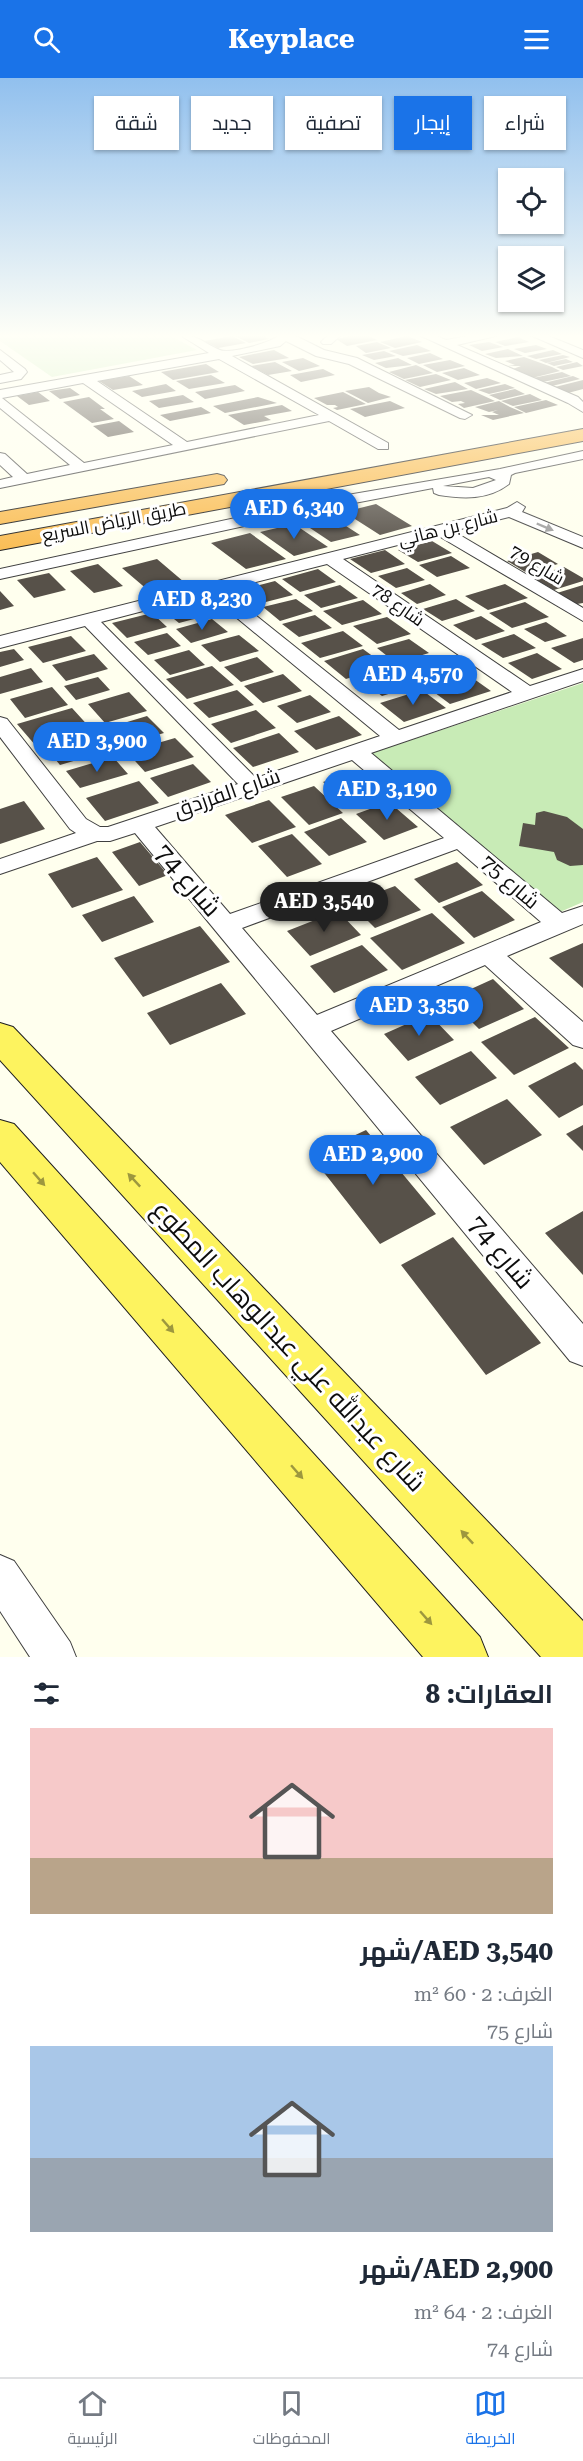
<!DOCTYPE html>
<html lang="ar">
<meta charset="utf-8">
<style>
:root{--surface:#fff;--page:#f2f2f3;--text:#1f2937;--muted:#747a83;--line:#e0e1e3;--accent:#1a73e8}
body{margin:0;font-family:"Roboto Serif",Cairo,serif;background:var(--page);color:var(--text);direction:rtl;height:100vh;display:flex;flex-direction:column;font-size:22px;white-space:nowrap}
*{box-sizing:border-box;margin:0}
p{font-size:20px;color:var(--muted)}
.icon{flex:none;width:33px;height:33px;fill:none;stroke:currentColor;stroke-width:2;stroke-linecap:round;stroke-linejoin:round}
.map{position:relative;height:1579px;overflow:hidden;direction:ltr}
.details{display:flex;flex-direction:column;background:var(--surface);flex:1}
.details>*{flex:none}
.hud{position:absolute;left:18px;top:18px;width:548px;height:54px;direction:rtl;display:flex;gap:12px}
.fabs{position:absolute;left:498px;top:90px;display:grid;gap:12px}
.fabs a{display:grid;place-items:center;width:66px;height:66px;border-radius:0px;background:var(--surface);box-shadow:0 2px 4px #0004;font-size:30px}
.price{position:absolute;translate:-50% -51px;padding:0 14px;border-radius:21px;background:var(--accent);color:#fff;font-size:20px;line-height:39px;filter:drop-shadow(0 2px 3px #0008)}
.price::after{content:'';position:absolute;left:50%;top:36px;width:18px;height:14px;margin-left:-9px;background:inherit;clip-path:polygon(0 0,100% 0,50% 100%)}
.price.selected{background:#222;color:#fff}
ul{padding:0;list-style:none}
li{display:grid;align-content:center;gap:12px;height:318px;padding:0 30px}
li span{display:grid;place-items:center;height:186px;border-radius:0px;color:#555}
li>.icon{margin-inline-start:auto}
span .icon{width:108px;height:108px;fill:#fffc;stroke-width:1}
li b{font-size:26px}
h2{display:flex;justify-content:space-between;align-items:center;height:72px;padding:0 30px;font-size:26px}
.tag{padding:0 21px;border-radius:0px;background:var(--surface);box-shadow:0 2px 4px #0004;font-size:21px;line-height:54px}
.tag.selected{background:var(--accent);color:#fff}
header{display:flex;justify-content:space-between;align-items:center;height:78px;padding:0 30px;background:var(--accent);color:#fff;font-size:27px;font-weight:700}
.tab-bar{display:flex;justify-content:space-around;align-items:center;height:84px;border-top:2px solid var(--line);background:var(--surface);font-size:16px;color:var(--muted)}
.tab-bar a{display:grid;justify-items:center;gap:3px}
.tab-bar .selected{color:var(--accent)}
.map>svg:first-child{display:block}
</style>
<header><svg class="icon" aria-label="menu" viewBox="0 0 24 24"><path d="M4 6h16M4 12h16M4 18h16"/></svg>Keyplace<svg class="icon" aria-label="search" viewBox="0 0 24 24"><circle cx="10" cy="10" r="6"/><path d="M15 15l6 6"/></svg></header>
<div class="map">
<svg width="583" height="1579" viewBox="0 0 583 1579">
<rect width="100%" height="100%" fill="#ffe"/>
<path fill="#c8ebb6" d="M0,257H169L197,272L52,299L0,263Z
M583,605V824L560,834L366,677Z"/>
<path fill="#575149" d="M233,257H261L269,261L249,265Z
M355,257H366L377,262L347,268L336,261Z
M232,258L246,265L218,270L204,263Z
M407,258L422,264L395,270L380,264Z
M518,259L529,264L505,268L495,264Z
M377,264L391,270L366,275L356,268Z
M489,264L503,269L482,273L469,267Z
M417,267L431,273L403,278L389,273Z
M536,267L547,271L525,275L514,271Z
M508,271L523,278L496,280L485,276Z
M274,272L289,280L253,286L239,279Z
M553,272L562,276L536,281L527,278Z
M384,273L396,278L374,282L362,277Z
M430,275L443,281L419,286L407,280Z
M563,277L570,279L546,285L539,282Z
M524,279L552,289L560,293L532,300L513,291L521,288H507L515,287L505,283Z
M303,280L320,288L299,293L282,284Z
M398,280L412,287L386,290L375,285Z
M566,281L573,284L554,288L547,285Z
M450,282L465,288L437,294L423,287Z
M275,284L292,293L268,297L251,288Z
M577,284L583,288L563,292L556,289Z
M206,286L219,294L173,302L161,294Z
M416,287L433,295L404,301L389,294Z
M464,290L480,297L458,302L442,295Z
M323,291L335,297L301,304L290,297Z
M562,294L571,298L543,304L533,300Z
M436,296L451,302L420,309L405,302Z
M211,297L225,305L189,311L176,303Z
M129,298L143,307L113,312L99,303Z
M573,298L580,301L552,308L544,305Z
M487,300L501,305L476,311L464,305Z
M583,302V311L568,315L555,309Z
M455,304L468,311L436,316L424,311Z
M166,306L176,313L142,319L132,313Z
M505,306L515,310L489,316L478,312Z
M235,307L245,313L205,321L195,314Z
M369,309L379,315L391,319L368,325L345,313Z
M70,310L80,317L60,321L49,313Z
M515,311L525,316L500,322L489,317Z
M471,312L495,323L464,330L458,326L465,325L461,323L452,324L440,318Z
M38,314L50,323L29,327L17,318Z
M343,314L366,326L337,332L333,330L338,329L335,327H327L314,320Z
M530,316L542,322L513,328L501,323Z
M183,317L194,324L159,330L149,323Z
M89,319L105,331H100L114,341L92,345L63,324Z
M258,319L277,325L225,335L213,328Z
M546,322L558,327L526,335L514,329Z
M390,323L405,330L365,339L350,331Z
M499,323L510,329L524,335L493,342L481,337H499L492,334L498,332L489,334L475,329Z
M282,327L292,333L264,338L271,342L244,347L228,337Z
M201,329L211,335L170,343L160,337Z
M119,343L134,354L108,359L93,348Z
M376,426L412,448L380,457L344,434Z
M329,437L360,457L331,464L301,444Z
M294,446L328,469L294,478L260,454Z
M250,455L286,481L246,491L211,465Z
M432,463L452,475L418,484L398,472Z
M385,472L405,486L371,495L350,481Z
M538,474L558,486L527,495L507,483Z
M451,478L470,490L437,499L419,487Z
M157,481L184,504L149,513L122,490Z
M98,486L123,508L94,515L70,493Z
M564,489L583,500V503L554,512L531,499Z
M407,490L425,502L396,510L378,498Z
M318,491L336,504L300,514L282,501Z
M49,495L66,512L34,520L17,502Z
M275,503L293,517L258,526L240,512Z
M430,506L446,517L417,526L401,515Z
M505,506L528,520L488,532L465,518Z
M340,507L358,520L321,530L304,517Z
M583,507V525L577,526L557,515Z
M0,513L14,528L0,532Z
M296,521L313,533L280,543L263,529Z
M456,521L475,533L442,543L423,531Z
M363,522L382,536L342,547L323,533Z
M198,524L213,536L179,545L164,533Z
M525,524L549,539L512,550L489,535Z
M152,535L167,549L127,560L112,545Z
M315,537L332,550L299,559L282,546Z
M481,538L505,553L476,562L453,547Z
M387,539L411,556L377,566L353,548Z
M212,541L228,554L191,565L176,551Z
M546,544L567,558L545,564L524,551Z
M343,553L363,568L320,580L301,565Z
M167,555L181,568L148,577L134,564Z
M514,556L536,570L503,580L481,566Z
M239,557L259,573L220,584L201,567Z
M71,558L86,573L43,585L28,569Z
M583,560V582L574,585L551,570Z
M409,561L429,575L396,585L377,570Z
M14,571L24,582L0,589V574Z
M363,571L386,588L346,601L324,583Z
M189,572L205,587L170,597L154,582Z
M537,575L562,591L532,601L508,585Z
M94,576L108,591L66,603L52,587Z
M435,577L457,593L423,604L401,587Z
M257,579L274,594L241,604L224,589Z
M212,588L234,607L187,621L166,601Z
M31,590L43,604L0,616V599Z
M392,592L414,608L382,618L361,602Z
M283,596L302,613L263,625L244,608Z
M467,596L491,613L450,626L427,609Z
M98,599L110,612L76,622L64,608Z
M52,609L68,627L25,640L10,621Z
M237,612L254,627L209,640L193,625Z
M422,612L446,630L404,644L380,625Z
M129,614L147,633L105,645L88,626Z
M310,617L331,634L297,645L277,628Z
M72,630L92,652L36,668L17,646Z
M256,632L276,650L231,665L211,646Z
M147,638L164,655L120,668L104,651Z
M339,638L362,657L316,672L294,653Z
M279,655L299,674L253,689L233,670Z
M89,657L104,674L60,687L46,670Z
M175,660L194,679L145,694L127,674Z
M113,679L128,696L80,710L66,693Z
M193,686L211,704L168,719L150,700Z
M355,693L385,720L353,731L323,704Z
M139,703L159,725L105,743L86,720Z
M314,708L343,735L309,747L281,719Z
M269,722L296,749L252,765L225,737Z
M24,723L45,751L0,766V731Z
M389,724L418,749L384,762L356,736Z
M544,733L567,739L583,751V787L570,788L557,782L554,774L519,768L523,745L535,747L536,735Z
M341,740L367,764L329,778L304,754Z
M292,756L322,786L287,799L258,768Z
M140,764L168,797L139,808L112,774Z
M97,779L123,812L72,830L48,796Z
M457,784L483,807L439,825L414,801Z
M395,808L421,832L375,850L350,825Z
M482,813L515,842L474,860L442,829Z
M134,818L154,844L102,864L82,837Z
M338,833L361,857L310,878L287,853Z
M432,835L465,865L402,892L370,860Z
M200,848L230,884L143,919L114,880Z
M583,865V910L549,880Z
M362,867L388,892L334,915L310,888Z
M493,901L524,931L479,951L449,921Z
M221,905L246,936L170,967L147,935Z
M429,936L454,962L408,983L384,956Z
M535,939L569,970L514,997L481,964Z
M471,973L497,1000L440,1027L415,999Z
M575,984L583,992V1027L559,1040L528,1008Z
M507,1021L542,1057L484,1087L450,1049Z
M583,1047V1073L566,1056Z
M366,1052L436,1136L380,1166L311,1078Z
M583,1133V1197L545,1155Z
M453,1159L541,1265L486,1297L401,1187Z"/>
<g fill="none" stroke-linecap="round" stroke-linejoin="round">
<defs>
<path id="minor" d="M180,257C199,257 203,265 220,272C230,276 271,265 279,257H294L324,272L357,280L472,337L465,341L460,340L349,286L316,278L286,263L280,268L232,278L388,365V371H378L329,343L0,410V402L13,399L0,387V375L5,376L27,396L70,387L0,330V312L209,275ZM219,281L319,337L187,364L97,303ZM83,305L173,367L84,385L2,320Z
M328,257H341L331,266H323L321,264Z
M419,257H434L446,262L474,257H500L457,267L578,319L583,324V334L568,325Z
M530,257H546L583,272V280Z
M0,272L25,291L27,294L21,301L0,305V297L14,294L0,282Z
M583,373V381L515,395L511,397L509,406C488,422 464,421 439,417L434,415L433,410L318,432L0,501V491L318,422L500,391ZM489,399L496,402L473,410L443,408Z
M517,424L525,429L522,434L583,459V470L509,439L453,453L583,530V543L437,457L343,481L530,608L583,591V603L371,675L562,835L583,828V846L507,878L583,944V970L573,967L485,887L331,953L583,1246V1288L570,1283L135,755L110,763H97L0,796V781L76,755L70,751L0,659V639L7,641L86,741L100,749H108L238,706L85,548L0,570V558L507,430ZM327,486L512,614L399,652L224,512ZM208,516L380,658L256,700L101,544ZM352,682L444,760L230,836L155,749ZM457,771L541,844L317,937L242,850Z
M0,1477L14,1483L70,1564L76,1579H30L0,1533Z"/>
<path id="major" d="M0,945L13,949L583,1543V1579H541L0,982Z
M0,1042L14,1046L480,1559L488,1579H423L0,1084Z"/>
<path id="highway" d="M583,351V363L0,472V458Z
M217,396L224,398L227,402L224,406L0,446V434Z"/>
</defs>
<use href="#minor" stroke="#404040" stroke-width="2"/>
<use href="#major" stroke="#1e1e1e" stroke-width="2"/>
<use href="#highway" stroke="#1e1e1e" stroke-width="2"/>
<use href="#minor" fill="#fff" fill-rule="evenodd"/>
<use href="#major" fill="#fdf35f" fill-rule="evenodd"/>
<use href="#highway" fill="#fabc51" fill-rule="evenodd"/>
</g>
<defs><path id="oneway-solid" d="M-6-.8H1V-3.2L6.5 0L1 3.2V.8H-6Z" transform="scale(1.5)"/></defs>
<use fill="#9e9e9e" href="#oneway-solid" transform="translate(545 449) rotate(23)"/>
<g fill="#9d973e">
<use href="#oneway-solid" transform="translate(39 1101) rotate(49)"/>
<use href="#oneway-solid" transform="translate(134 1102) rotate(-133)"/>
<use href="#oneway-solid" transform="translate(168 1248) rotate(49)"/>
<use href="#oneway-solid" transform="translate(297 1394) rotate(49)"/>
<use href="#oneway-solid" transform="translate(467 1459) rotate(-133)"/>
<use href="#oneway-solid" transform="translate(426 1540) rotate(49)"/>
</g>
<linearGradient id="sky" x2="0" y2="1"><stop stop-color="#91c0ee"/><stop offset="0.54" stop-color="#fffff7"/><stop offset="1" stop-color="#fffff7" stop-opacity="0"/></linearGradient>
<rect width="583" height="478" fill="url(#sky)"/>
<g text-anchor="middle" stroke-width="6" stroke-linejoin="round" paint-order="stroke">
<g font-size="18" fill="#0d0d0d" stroke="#fff">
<text transform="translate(114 444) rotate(-11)" y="6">طريق الرياض السريع</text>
<text transform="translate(448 450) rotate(-14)" y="6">شارع بن هاني</text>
<text transform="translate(537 487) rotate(31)" y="6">شارع 79</text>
<text transform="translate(398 527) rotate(35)" y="6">شارع 78</text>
</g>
<g font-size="21" fill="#0d0d0d" stroke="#fff">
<text transform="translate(227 715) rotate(-19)" y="7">شارع الفرزدق</text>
<text transform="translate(510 804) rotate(41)" y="7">شارع 75</text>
</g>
<g font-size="26" fill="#0d0d0d" stroke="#fff">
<text transform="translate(188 802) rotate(49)" y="9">شارع 74</text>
<text transform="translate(501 1174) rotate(50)" y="9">شارع 74</text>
<text transform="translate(289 1268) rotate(47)" y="9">شارع عبدالله علي عبدالوهاب المطوع</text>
</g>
</g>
</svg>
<div class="fabs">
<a><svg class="icon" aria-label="locate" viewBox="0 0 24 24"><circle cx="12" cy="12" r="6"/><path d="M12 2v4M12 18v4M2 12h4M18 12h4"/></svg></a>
<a><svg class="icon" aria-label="layers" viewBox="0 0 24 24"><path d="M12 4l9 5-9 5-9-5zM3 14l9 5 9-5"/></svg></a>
</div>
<b class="price" style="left:294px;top:462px">AED 6,340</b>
<b class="price" style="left:202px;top:553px">AED 8,230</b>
<b class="price" style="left:413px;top:628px">AED 4,570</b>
<b class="price" style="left:97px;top:695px">AED 3,900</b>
<b class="price" style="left:387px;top:743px">AED 3,190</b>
<b class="price selected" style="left:324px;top:855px">AED 3,540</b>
<b class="price" style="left:419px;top:959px">AED 3,350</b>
<b class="price" style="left:373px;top:1108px">AED 2,900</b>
<div class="hud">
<a class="tag">شراء</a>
<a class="tag selected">إيجار</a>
<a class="tag">تصفية</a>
<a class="tag">جديد</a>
<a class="tag">شقة</a>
</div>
</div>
<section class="details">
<h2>العقارات: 8<svg class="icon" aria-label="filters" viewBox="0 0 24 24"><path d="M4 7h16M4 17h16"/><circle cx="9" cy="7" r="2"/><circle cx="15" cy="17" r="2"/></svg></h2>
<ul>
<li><span style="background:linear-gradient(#f6c9c9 70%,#b9a48a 0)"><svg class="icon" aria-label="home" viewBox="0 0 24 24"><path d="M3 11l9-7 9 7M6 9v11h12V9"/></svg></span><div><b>AED 3,540/شهر</b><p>الغرف: 2 · 60 m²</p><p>شارع 75</p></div></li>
<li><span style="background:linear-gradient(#a9c7e8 60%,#9aa5b1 0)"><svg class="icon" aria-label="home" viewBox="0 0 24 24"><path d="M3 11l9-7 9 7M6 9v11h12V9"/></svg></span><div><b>AED 2,900/شهر</b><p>الغرف: 2 · 64 m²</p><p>شارع 74</p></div></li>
</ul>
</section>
<nav class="tab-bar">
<a class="selected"><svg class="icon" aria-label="map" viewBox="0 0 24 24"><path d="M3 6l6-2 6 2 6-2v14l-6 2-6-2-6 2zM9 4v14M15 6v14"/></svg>الخريطة</a>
<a><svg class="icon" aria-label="saved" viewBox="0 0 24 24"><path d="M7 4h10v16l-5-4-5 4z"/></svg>المحفوظات</a>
<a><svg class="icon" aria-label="home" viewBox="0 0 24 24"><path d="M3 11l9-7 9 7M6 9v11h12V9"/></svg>الرئيسية</a>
</nav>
